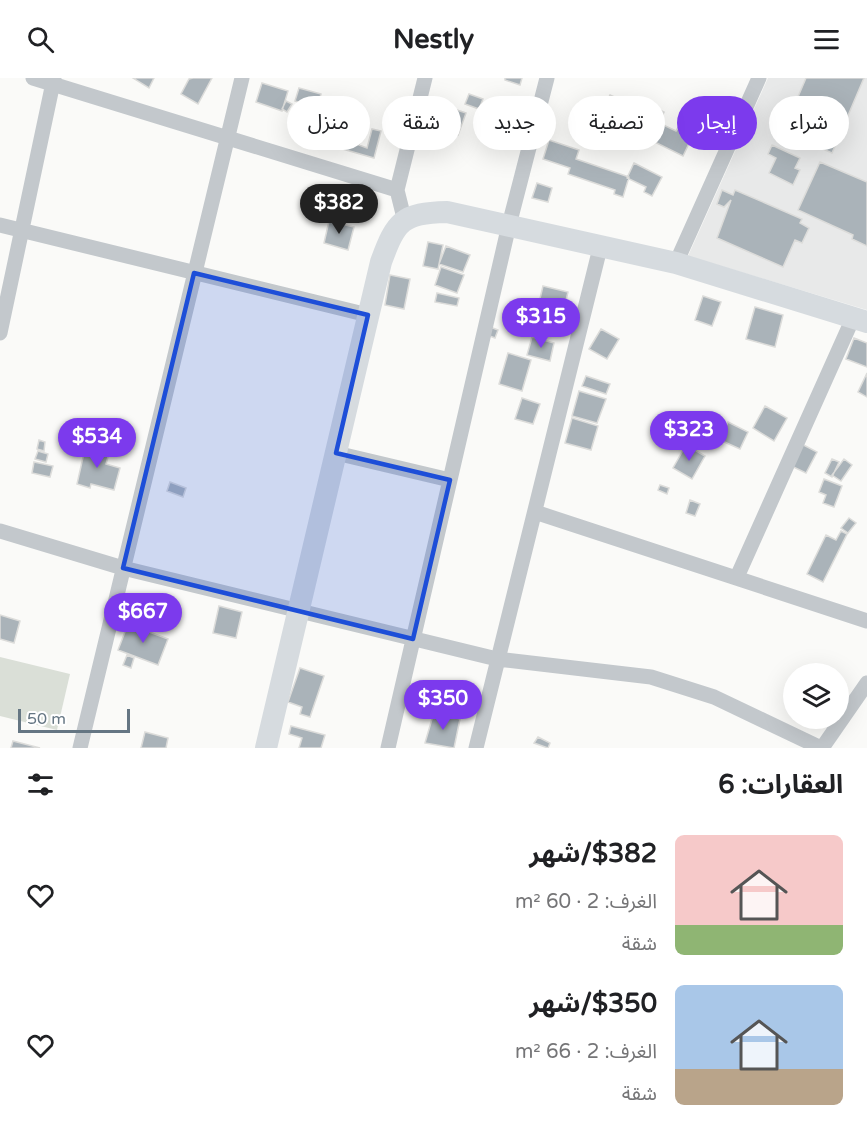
<!DOCTYPE html>
<html lang="ar">
<meta charset="utf-8">
<style>
:root{--surface:#fff;--page:#f6f6f6;--text:#202124;--muted:#757577;--accent:#7c3aed}
body{margin:0;font-family:"Varela Round","Noto Sans Arabic",sans-serif;background:var(--page);color:var(--text);direction:rtl;height:100vh;display:flex;flex-direction:column;font-size:22px;white-space:nowrap}
*{box-sizing:border-box;margin:0}
p{font-size:20px;color:var(--muted)}
.icon{flex:none;width:33px;height:33px;fill:none;stroke:currentColor;stroke-width:2;stroke-linecap:round;stroke-linejoin:round}
.map{position:relative;height:670px;overflow:hidden;direction:ltr}
.details{display:flex;flex-direction:column;background:var(--surface);flex:1}
.details>*{flex:none}
.top-card{position:absolute;left:18px;top:18px;width:831px;height:54px;direction:rtl;display:flex;gap:12px}
.fabs{position:absolute;left:783px;top:585px;display:grid;gap:12px}
.fabs a{display:grid;place-items:center;width:66px;height:66px;border-radius:50%;background:var(--surface);box-shadow:0 6px 24px #0002;font-size:30px}
.scale{position:absolute;left:18px;bottom:15px;width:112px;box-sizing:border-box;padding-left:6px;border:3px solid #657683;border-top:0;font-size:16px;line-height:21px;white-space:nowrap;color:#657683;-webkit-text-stroke:4px #fff;paint-order:stroke}
.price{position:absolute;translate:-50% -51px;padding:0 14px;border-radius:21px;background:var(--accent);color:#fff;font-size:20px;line-height:39px;filter:drop-shadow(0 2px 3px #0008)}
.price::after{content:'';position:absolute;left:50%;top:36px;width:18px;height:14px;margin-left:-9px;background:inherit;clip-path:polygon(0 0,100% 0,50% 100%)}
.price.current{background:#222;color:#fff}
ul{padding:0;list-style:none}
li{display:flex;align-items:center;gap:18px;height:150px;padding:0 24px}
li span{display:grid;place-items:center;flex:none;width:168px;height:120px;border-radius:9px;color:#555}
li>.icon{margin-inline-start:auto}
span .icon{width:72px;height:72px;fill:#fffc;stroke-width:1}
li b{font-size:26px}
h2{display:flex;justify-content:space-between;align-items:center;height:72px;padding:0 24px;font-size:26px}
.tag{padding:0 21px;border-radius:27px;background:var(--surface);box-shadow:0 6px 24px #0002;font-size:21px;line-height:54px}
.tag.current{background:var(--accent);color:#fff}
header{display:flex;justify-content:space-between;align-items:center;height:78px;padding:0 24px;background:var(--surface);font-size:27px;font-weight:700}
.map>svg:first-child{display:block}
</style>
<header><svg class="icon" aria-label="menu" viewBox="0 0 24 24"><path d="M4 6h16M4 12h16M4 18h16"/></svg>Nestly<svg class="icon" aria-label="search" viewBox="0 0 24 24"><circle cx="10" cy="10" r="6"/><path d="M15 15l6 6"/></svg></header>
<div class="map">
<svg width="867" height="670" viewBox="0 0 867 670">
<rect width="100%" height="100%" fill="#fafaf8"/>
<path fill="#e8e9e9" d="M768,0H867V232L688,178Z"/>
<path fill="#dadfd7" d="M0,579L70,596L57,652L0,638Z"/>
<path fill="#aab3b9" stroke="#dcdcda" stroke-width="1.5" d="M133,0H154L149,10Z
M193,0H212L198,26L181,16L189,1Z
M505,0H522L520,7L505,2Z
M806,0H864L832,75L783,54Z
M262,5L288,13L282,33L256,24Z
M299,10L321,16L317,30L295,23Z
M469,16L483,21L479,31L465,26Z
M610,17L623,23L625,19L651,32L652,28L664,34L659,45L676,53L679,48L694,55L683,78L600,37Z
M286,23L292,26L287,34L282,31Z
M436,25L466,35L458,57L451,54L454,44L440,39L436,51L428,48Z
M579,25L612,47L605,57L572,36Z
M308,28L310,40L295,42L293,30Z
M337,50L362,57L359,67L367,70L372,51L381,53L374,80L332,68Z
M549,62L579,72L576,81L629,99L623,119L614,116L615,112L568,96L570,90L543,81Z
M772,67L800,80L795,90L800,92L793,107L769,95L776,80L768,76Z
M820,84L867,104V168L852,161L853,157L798,132Z
M634,85L662,99L652,118L644,114L646,109L627,100Z
M537,105L552,110L548,124L532,120Z
M722,112L733,117L735,112L802,141L800,145L809,150L802,165L795,162L783,189L717,160L731,122L724,129L717,126Z
M329,143L354,149L348,172L324,165Z
M428,164L443,167L438,191L423,188Z
M446,168L470,177L463,194L439,186Z
M441,189L464,197L457,215L435,207Z
M390,197L410,201L404,231L385,227Z
M543,208L568,214L563,235L538,229Z
M437,215L459,220L457,228L435,224Z
M703,218L721,224L712,248L695,242Z
M755,229L783,237L775,269L746,261Z
M490,249L498,252L495,260L487,257Z
M601,251L619,261L607,281L589,271Z
M532,259L554,265L550,283L527,277Z
M854,260L867,265V289L846,281Z
M508,275L531,282L522,313L499,306Z
M867,295V319L858,314Z
M586,298L610,306L606,316L582,308Z
M579,313L606,321L597,345L572,338Z
M522,320L540,326L533,346L515,341Z
M765,328L787,340L774,363L753,350Z
M572,340L598,348L591,372L565,365Z
M728,344L748,354L740,371L720,362Z
M39,362L45,364L44,373L37,371Z
M796,363L817,374L806,395L785,385Z
M86,366L110,372L106,386L120,390L114,412L91,406L90,410L77,406Z
M686,367L705,378L692,401L673,390Z
M38,373L48,376L46,384L35,381Z
M832,381L839,384L832,399L825,395Z
M844,381L852,387L841,403L832,397Z
M34,384L53,388L50,399L32,395Z
M824,401L842,408L834,429L823,425L826,417L819,414Z
M170,404L186,410L183,419L167,413Z
M660,407L669,410L667,416L658,412Z
M690,422L700,426L695,438L686,435Z
M849,440L856,445L848,455L841,450Z
M841,453L847,456L823,504L807,496L826,457L836,462Z
M219,528L242,534L236,560L213,555Z
M0,537L20,543L14,565L0,561Z
M128,546L168,561L158,587L118,572Z
M127,577L134,580L131,590L123,587Z
M300,590L324,598L310,639L300,636L302,629L288,624Z
M434,634L460,641L454,670L425,665Z
M291,648L325,657L321,670H299L302,660L289,656Z
M145,654L168,660L166,670H141Z
M538,659L550,665L548,670L534,665Z
M13,663L40,670H11Z"/>
<g fill="none" stroke-linecap="round" stroke-linejoin="round">
<path stroke="#c3c8cc" stroke-width="15" d="M33,0L397,112
M404,140L397,112L425,0
M0,147L368,237
M676,185L759,0
M0,255L54,0
M336,375L450,402
M535,434L867,543
M0,453L123,490L497,581L651,599L714,619L821,670
M737,499L853,240
M80,670L242,0
M388,670L509,147L547,0
M476,670L601,166
M822,670L867,605"/>
<path stroke="#d6dbdf" stroke-width="22" d="M266,670L381,184C396,143 402,135 447,134L676,185L867,244"/>
</g>
<path fill="#1d4ed8" fill-opacity="0.2" stroke="#1d4ed8" stroke-width="4.5" stroke-linejoin="round" d="M194,195L368,237L336,375L450,402L413,561L123,490Z"/>
</svg>
<div class="fabs">
<a><svg class="icon" aria-label="layers" viewBox="0 0 24 24"><path d="M12 4l9 5-9 5-9-5zM3 14l9 5 9-5"/></svg></a>
</div>
<div class="scale">50 m</div>
<b class="price current" style="left:339px;top:157px">$382</b>
<b class="price" style="left:541px;top:271px">$315</b>
<b class="price" style="left:689px;top:384px">$323</b>
<b class="price" style="left:97px;top:391px">$534</b>
<b class="price" style="left:143px;top:566px">$667</b>
<b class="price" style="left:443px;top:653px">$350</b>
<div class="top-card">
<a class="tag">شراء</a>
<a class="tag current">إيجار</a>
<a class="tag">تصفية</a>
<a class="tag">جديد</a>
<a class="tag">شقة</a>
<a class="tag">منزل</a>
</div>
</div>
<section class="details">
<h2>العقارات: 6<svg class="icon" aria-label="filters" viewBox="0 0 24 24"><path d="M4 7h16M4 17h16"/><circle cx="9" cy="7" r="2"/><circle cx="15" cy="17" r="2"/></svg></h2>
<ul>
<li><span style="background:linear-gradient(#f6c9c9 75%,#8fb573 0)"><svg class="icon" aria-label="home" viewBox="0 0 24 24"><path d="M3 11l9-7 9 7M6 9v11h12V9"/></svg></span><div><b>$382/شهر</b><p>الغرف: 2 · 60 m²</p><p>شقة</p></div><svg class="icon" aria-label="heart" viewBox="0 0 24 24"><path d="M12 20l-8-8c-3-5 5-10 8-4 3-6 11-1 8 4z"/></svg></li>
<li><span style="background:linear-gradient(#a9c7e8 70%,#b9a48a 0)"><svg class="icon" aria-label="home" viewBox="0 0 24 24"><path d="M3 11l9-7 9 7M6 9v11h12V9"/></svg></span><div><b>$350/شهر</b><p>الغرف: 2 · 66 m²</p><p>شقة</p></div><svg class="icon" aria-label="heart" viewBox="0 0 24 24"><path d="M12 20l-8-8c-3-5 5-10 8-4 3-6 11-1 8 4z"/></svg></li>
</ul>
</section>
